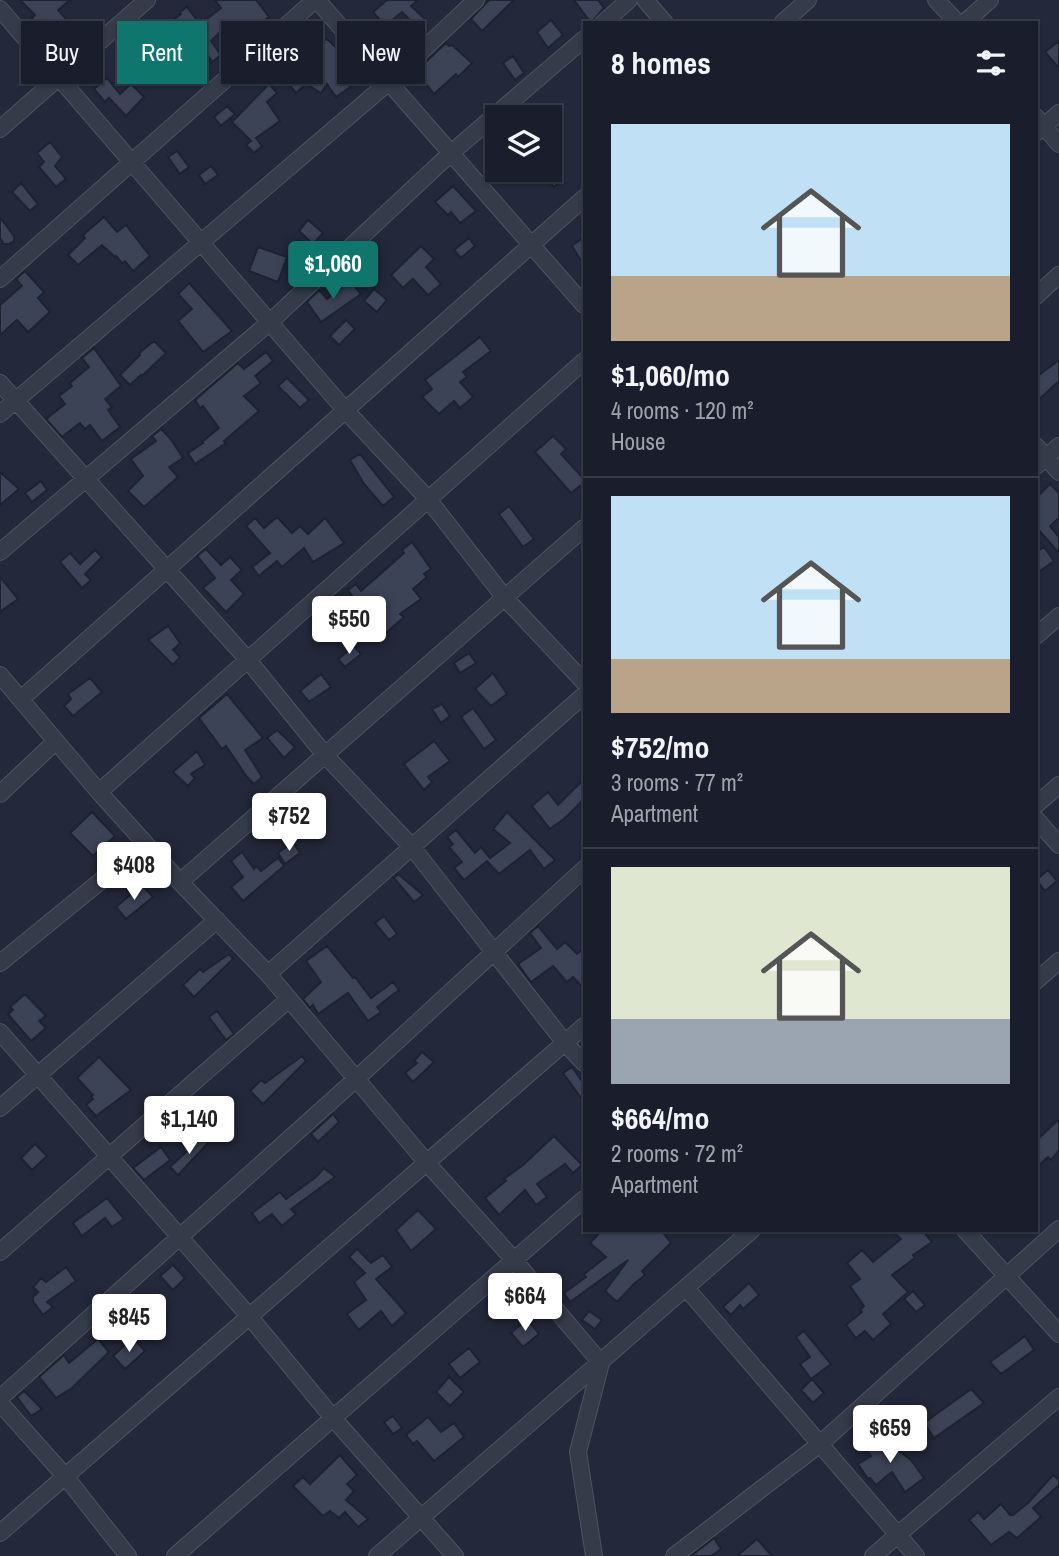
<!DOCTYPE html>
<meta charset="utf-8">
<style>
:root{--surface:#1a1e2c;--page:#232734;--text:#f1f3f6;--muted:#9fa2a9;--line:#383c48;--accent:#0f766e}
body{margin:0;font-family:"Archivo Narrow",sans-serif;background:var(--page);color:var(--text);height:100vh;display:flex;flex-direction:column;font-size:26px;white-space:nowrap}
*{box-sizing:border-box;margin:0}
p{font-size:23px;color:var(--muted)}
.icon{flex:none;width:38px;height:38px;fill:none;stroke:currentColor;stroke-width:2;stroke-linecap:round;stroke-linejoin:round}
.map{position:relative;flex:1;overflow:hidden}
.drawer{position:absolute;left:583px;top:21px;width:455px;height:1211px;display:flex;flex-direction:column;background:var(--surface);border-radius:0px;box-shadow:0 2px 5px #0004,0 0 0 2px var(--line)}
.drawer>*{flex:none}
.banner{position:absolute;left:21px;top:21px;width:457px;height:63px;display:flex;gap:14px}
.tools{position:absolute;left:485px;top:105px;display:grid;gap:14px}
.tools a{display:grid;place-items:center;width:77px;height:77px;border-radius:0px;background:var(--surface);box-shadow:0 2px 5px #0004,0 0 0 2px var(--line);font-size:35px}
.price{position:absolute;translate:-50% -60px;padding:0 16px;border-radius:7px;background:#fff;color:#222;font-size:23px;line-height:46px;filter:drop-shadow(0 2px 4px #0008)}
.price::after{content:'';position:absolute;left:50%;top:42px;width:21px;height:16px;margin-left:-10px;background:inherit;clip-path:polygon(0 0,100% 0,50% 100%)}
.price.selected{background:var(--accent);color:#fff}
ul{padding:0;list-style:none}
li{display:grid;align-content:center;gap:14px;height:371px;padding:0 28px}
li+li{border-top:2px solid var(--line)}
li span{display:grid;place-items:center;height:217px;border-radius:0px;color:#555}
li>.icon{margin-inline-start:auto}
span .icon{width:126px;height:126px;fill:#fffc;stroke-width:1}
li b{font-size:30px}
h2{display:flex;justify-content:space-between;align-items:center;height:84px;padding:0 28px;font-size:30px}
.tag{padding:0 24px;border-radius:0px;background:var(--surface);box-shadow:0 2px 5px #0004,0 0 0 2px var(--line);font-size:24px;line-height:63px}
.tag.selected{background:var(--accent);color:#fff}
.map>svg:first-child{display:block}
</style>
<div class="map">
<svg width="1059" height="1556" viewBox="0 0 1059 1556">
<rect width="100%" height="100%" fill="#23283a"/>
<path fill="#3c4357" stroke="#1e2231" stroke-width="2" d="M20,0H70L58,10L79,33L67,43L47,20L39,27L32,18L35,15Z
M215,0H256L269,17L254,28L256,31L240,42L228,25L211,41L221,55L212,62L190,28L173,40L164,27L181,14L180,12L187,7L200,24L221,8Z
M387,0H418L411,6L425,19L417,27L402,12L385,26L373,12Z
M489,0H514L482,31L471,19Z
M574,0H598L604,8L591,23Z
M551,20L563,35L548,48L537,32Z
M327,39L340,51L337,54L361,75L349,88L336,97L327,84L321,93L306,84L296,93L283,76L293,67L286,58L301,48L304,51Z
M1059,41V68L1045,52Z
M446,43L449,46L452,45L472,63L458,77L456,74L434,94L416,71Z
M513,56L524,73L515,80L503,63Z
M107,78L120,94L131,84L144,97L126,116L109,98L105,102L94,89Z
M269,84L277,93L267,102L280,121L256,138L262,146L254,153L246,145L251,141L232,122Z
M227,106L235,114L221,126L214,117Z
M50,142L62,157L55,166L66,179L56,187L39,167L44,162L37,153Z
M177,151L189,167L180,174L168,157Z
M211,166L218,175L205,184L199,175Z
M541,170H554L562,180L554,187Z
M21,183L38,204L30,211L12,192Z
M453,186L476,211L460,223L451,212L448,215L435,202Z
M0,217L14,236V241L9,244H4L0,238Z
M104,217L117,232L126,225L150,256L133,271L125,261L122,263L116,256L115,257L102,245L78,265L68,255L85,238L83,235Z
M308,220L323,233L313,244L299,231Z
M584,237V266L572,246Z
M469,238L475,246L461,258L454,250Z
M421,246L434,259L426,267L441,284L428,295L413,279L403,288L391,275Z
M258,247L287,257L278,282L249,271Z
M25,271L44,292L38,298L50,312L28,332L17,320L0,335V305L22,286L16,279Z
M350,281L361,294L321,322L307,302L319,290L327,299Z
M189,283L232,331L203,352L178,321L192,309L178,294Z
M374,289L387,300L377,312L364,301Z
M346,320L355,329L339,345L330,336Z
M480,337L491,351L463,372L467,377L460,382L473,397L460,408L454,401L439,414L422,397L432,389L425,380Z
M154,341L166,353L142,376L141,375L130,385L120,375L140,355L139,353Z
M94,348L121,386L105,399L112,407L108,410L120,427L102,441L90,425L85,429L80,423L62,437L46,419L65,404L59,396L72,386L70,383L89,367L82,358Z
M266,352L273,361L255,376L261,383L244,396L259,411L224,441L226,443L195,464L188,453L203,443L202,442L219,428L203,406L200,408L195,400L238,363L244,369Z
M1059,360V381L1036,402V369L1039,375Z
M287,378L309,400L300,408L278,386Z
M161,429L170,438L183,458L169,467L178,477L144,507L128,491L143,476L131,459L156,441L152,436Z
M553,436L566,449L561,454L584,479V483L571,493L535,452Z
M360,454L394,497L383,506L364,484L350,460Z
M0,472L19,489L0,505Z
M41,481L47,490L32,502L25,493Z
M1050,484L1059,493V518L1050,526L1059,537V553L1036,527V498Z
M509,506L534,539L523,547L499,514Z
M277,517L292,533L300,526L308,534L325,518L344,543L313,562L304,548L282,567L277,561L259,576L252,567L270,553L246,526L255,518L264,528Z
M412,542L431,569L424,574L427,577L413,589L421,599L400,614L404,617L378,640L360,616L364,613L348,590L356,584L361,591L404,553L402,550Z
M1044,547L1054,561L1036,574V552Z
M206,549L221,565L230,557L242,570L231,580L244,594L226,612L203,588L215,578L197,556Z
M95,550L102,557L85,574L91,580L82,588L60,562L70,553L80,564Z
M0,577L18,599L0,612Z
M168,626L180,643L173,650L180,657L173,665L148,640Z
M354,646L361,654L345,667L338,659Z
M469,653L476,663L460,673L454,663Z
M493,673L507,694L491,706L475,689Z
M321,674L331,687L309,702L300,691Z
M90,678L102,692L73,716L64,706L71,699L68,694Z
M227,694L263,738L245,750L262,777L254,784L247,777L226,746L222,749L199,718Z
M442,704L450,716L441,723L432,709Z
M473,708L496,740L484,749L461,717Z
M277,730L295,747L284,758L267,738Z
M434,741L450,761L428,777L432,782L424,790L404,764Z
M197,751L205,765L191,774L195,778L188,786L173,772Z
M584,779V799L564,819L550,829L532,806L548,792L558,805Z
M92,812L115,836L93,856L70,833Z
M507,812L555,860L544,869L530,850L499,874L487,861L464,880L454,868L462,862L449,847L453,844L447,837L456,830L475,853L481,847L490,858L510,843L493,829Z
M293,842L300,853L285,864L278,853Z
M242,852L254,869L256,866L261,871L278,858L284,866L243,901L231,887L243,877L231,861Z
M1048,870L1057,881L1045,891L1036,880Z
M398,874L423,895L414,902L394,878Z
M142,885L153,897L126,919L116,907Z
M384,916L397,934L389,940L375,923Z
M538,926L557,949L565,942L577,954L584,948V989L573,977L567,982L553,966L531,982L518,964L541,948L530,933Z
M327,946L353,978L355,977L371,998L393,982L399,990L377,1007L381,1012L368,1021L348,993L318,1014L313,1005L310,1008L303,999L321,982L306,961Z
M229,954L233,959L194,997L183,985L200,969L203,972Z
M25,994L46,1016L39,1021L46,1028L31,1041L8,1014L13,1010L10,1007Z
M217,1011L234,1034L226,1040L209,1017Z
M422,1052L434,1062L413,1082L405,1073L417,1063L414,1061Z
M302,1056L306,1061L263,1104L250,1091L261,1080L265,1083Z
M99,1057L131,1090L96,1116L86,1105L93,1099L91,1097L93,1095L77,1078Z
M572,1067L584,1084V1102L563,1073Z
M333,1114L339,1122L318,1142L311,1134Z
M1059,1119V1150L1051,1160L1048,1157L1036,1168V1141Z
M554,1136L582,1165L573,1173L565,1164L537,1184L547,1197L536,1205L525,1190L499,1215L485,1198L506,1181L504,1179L523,1165Z
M202,1137L208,1143L178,1175L170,1167Z
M35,1144L47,1156L32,1170L21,1158Z
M161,1147L170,1160L144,1180L133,1168Z
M324,1168L335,1177L291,1209L296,1214L282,1226L272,1214L259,1223L252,1213L280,1192L286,1199L316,1177Z
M107,1198L124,1219L112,1227L105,1218L82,1236L73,1223Z
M418,1210L436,1229L411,1251L396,1230Z
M602,1230H661L671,1243L642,1271L645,1275L635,1283L617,1302L605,1291L628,1260L570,1302L564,1293L586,1277L584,1274L606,1257L590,1243Z
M891,1230H922L932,1242L913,1255L915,1258L892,1275L908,1292L883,1314L891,1324L873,1340L865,1331L856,1338L846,1325L862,1312L860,1310L864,1306L850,1286L860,1279L847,1263L862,1250L873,1262L901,1239Z
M357,1249L371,1263L383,1255L392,1267L376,1279L406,1313L392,1326L381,1311L359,1330L347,1314L366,1300L354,1282L365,1273L349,1257Z
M173,1265L185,1278L173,1290L160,1276Z
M66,1267L76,1281L47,1302L53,1307L43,1315L33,1301V1297L38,1292L33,1287L41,1278L46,1282Z
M749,1283L759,1295L743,1309L740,1305L731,1315L723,1307Z
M913,1291L925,1305L916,1312L904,1299Z
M589,1311L602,1320L595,1329L582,1320Z
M527,1319L539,1334L523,1347L511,1333Z
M804,1331L831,1364L811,1379L800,1364L810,1357L796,1337Z
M1025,1336L1034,1350L1001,1374L990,1362Z
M133,1338L145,1351L125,1369L113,1356Z
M98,1339L109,1352L72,1388L56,1398L39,1377L64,1355L69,1363Z
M469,1348L480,1362L460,1378L449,1364Z
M449,1377L464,1392L450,1406L436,1392Z
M812,1379L824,1393L813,1403L801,1390Z
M971,1389L984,1403L934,1438L924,1423Z
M24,1391L42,1409L31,1416L17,1397Z
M393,1416L402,1428L393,1434L384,1422Z
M428,1417L441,1432L454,1423L464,1437L434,1461L417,1441L413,1444L406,1435Z
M882,1436L888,1443L911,1460L924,1478L905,1492L892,1472L876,1485L870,1478L868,1479L858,1464L871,1456L865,1448Z
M340,1455L357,1475L347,1484L354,1491L346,1500L368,1519L358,1527L345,1512L339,1518L330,1511L323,1516L293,1486L303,1477L310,1484Z
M1053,1475L1059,1480V1485L1033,1508L1041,1517L1017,1538L1009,1532L991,1545L969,1520L978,1512L984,1519L1001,1504L1010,1515H1013L1029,1502Z
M714,1538L721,1549L711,1556H691Z
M757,1539L772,1556H737Z"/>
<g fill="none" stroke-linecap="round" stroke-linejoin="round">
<defs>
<path id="minor" d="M317,0L584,305
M645,0L665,23
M936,0L958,23
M0,9L346,411L428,499L505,598L584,682
M603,23L629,0
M782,23L808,0
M964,23L990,0
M1036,117L1059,144
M0,129L147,0
M1037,132L1059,113
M0,279L315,0
M1036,296L1059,275
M0,383L248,660L325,755L412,847L565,1043L584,1063
M0,414L389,82L476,0
M1036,446L1059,472
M1036,466L1059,446
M0,552L270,322L451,153L584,39
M1036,636L1059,616
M0,675L99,792L180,882L268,974L427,1163L514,1260L601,1363L578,1452L594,1556
M21,699L584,198
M99,792L584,361
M0,794L56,741
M1036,805L1059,785
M1036,819L1059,845
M180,882L584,528
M0,963L146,844
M268,974L584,695
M1036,981L1059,961
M0,1032L249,1316L333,1418L455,1556
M0,1108L217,920
M965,1230L1059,1334
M0,1252L289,999
M687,1289L916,1556
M0,1398L356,1079L584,869
M0,1403L65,1476L128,1556
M0,1533L584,1026
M175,1556L584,1199
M377,1556L752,1230
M674,1556L820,1444L1059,1229
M873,1556L1059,1397"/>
</defs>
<use href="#minor" stroke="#4f5362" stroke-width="18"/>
<use href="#minor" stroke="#363b4a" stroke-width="16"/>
</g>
</svg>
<div class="tools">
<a><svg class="icon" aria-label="layers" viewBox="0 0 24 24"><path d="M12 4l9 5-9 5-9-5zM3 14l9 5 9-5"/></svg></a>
</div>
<b class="price selected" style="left:333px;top:301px">$1,060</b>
<b class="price" style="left:349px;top:656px">$550</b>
<b class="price" style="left:289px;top:853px">$752</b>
<b class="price" style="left:134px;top:902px">$408</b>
<b class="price" style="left:189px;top:1156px">$1,140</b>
<b class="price" style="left:525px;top:1333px">$664</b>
<b class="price" style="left:129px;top:1354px">$845</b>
<b class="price" style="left:890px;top:1465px">$659</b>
<div class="banner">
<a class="tag">Buy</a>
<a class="tag selected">Rent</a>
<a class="tag">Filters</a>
<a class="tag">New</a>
</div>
<section class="drawer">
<h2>8 homes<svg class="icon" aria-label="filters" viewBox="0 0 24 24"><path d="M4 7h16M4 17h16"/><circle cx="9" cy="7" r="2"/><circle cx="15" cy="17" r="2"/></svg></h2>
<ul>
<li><span style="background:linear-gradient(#bfe0f5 70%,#b9a48a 0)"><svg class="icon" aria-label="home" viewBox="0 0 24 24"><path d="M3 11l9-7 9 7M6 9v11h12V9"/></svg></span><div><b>$1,060/mo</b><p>4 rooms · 120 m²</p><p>House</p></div></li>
<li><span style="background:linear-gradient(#bfe0f5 75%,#b9a48a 0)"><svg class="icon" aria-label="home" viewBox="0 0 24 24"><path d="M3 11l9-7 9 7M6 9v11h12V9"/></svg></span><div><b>$752/mo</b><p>3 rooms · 77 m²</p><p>Apartment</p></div></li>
<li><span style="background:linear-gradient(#dfe7d0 70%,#9aa5b1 0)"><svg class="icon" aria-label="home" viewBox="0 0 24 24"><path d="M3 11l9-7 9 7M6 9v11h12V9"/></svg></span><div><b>$664/mo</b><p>2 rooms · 72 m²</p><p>Apartment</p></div></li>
</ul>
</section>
</div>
